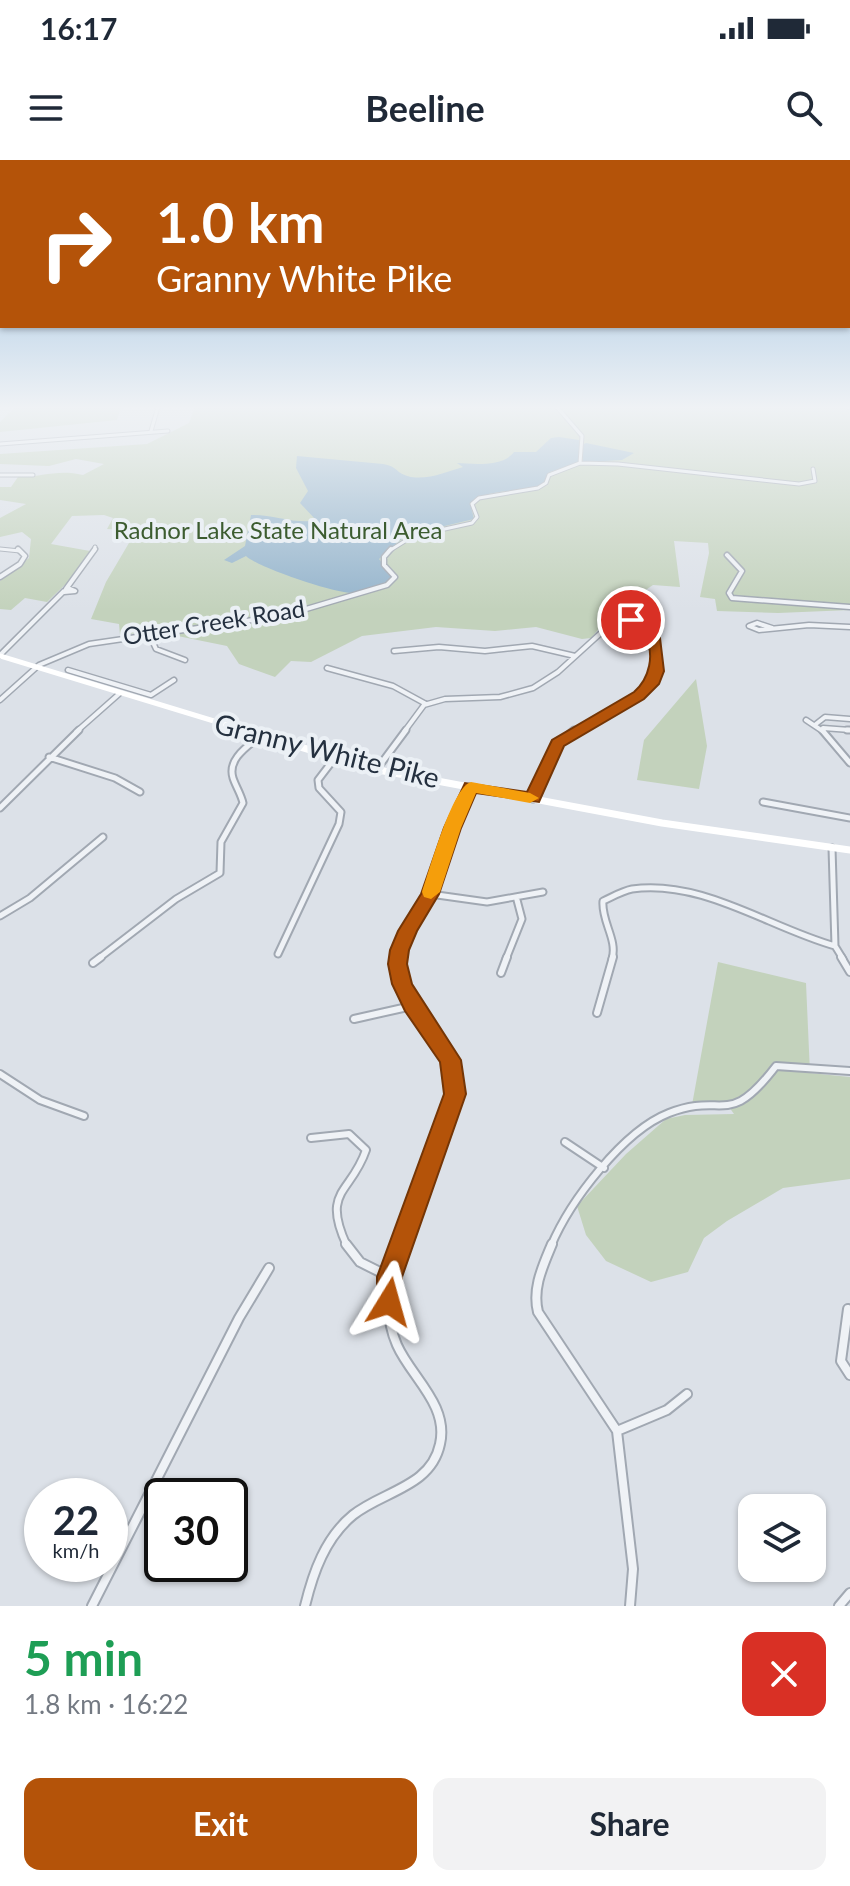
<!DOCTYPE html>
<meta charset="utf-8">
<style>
body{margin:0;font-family:Lato,sans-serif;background:#f2f2f3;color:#1f2937;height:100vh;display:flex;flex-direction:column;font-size:30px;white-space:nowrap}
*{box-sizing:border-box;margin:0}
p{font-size:26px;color:#747a83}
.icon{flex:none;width:44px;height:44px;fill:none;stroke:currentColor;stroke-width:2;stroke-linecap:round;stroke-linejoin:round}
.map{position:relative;height:1446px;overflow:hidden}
.side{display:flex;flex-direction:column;background:#fff;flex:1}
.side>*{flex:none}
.top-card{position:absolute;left:0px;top:0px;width:850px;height:168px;box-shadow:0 2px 6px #0004;background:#b45309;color:#fff;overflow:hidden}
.fabs{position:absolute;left:738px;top:1334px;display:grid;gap:16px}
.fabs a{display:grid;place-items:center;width:88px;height:88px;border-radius:16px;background:#fff;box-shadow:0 2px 6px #0004;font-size:40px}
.speed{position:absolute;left:24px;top:1318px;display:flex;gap:16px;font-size:40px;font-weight:700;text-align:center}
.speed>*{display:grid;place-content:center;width:104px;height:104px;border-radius:50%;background:#fff;box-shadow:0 2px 6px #0004;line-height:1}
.speed small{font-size:20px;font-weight:400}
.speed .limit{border:4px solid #111;border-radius:12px;background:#fff;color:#111}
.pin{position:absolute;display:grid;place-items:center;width:68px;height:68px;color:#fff;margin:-34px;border:4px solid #fff;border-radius:50%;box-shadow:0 2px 8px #0007}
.me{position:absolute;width:88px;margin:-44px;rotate:8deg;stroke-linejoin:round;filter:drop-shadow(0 0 6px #0008)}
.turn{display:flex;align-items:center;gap:28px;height:168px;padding:0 24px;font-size:36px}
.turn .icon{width:104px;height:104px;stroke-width:2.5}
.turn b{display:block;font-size:56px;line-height:68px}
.round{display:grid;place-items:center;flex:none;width:84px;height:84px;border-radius:16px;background:#f2f2f3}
.overview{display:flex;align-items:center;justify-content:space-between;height:136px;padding:0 24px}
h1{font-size:48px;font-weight:700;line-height:60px;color:#1e9e55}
.action{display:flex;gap:16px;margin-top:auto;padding:16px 24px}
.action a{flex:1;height:92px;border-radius:16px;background:#b45309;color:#fff;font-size:32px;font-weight:700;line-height:92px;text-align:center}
.action a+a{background:#f2f2f3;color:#1f2937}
.status{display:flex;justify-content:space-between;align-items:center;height:56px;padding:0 40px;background:#fff;direction:ltr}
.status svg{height:22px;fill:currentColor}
header{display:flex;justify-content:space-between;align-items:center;height:104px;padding:0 24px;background:#fff;font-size:36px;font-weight:700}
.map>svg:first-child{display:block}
</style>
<div class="status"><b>16:17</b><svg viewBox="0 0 49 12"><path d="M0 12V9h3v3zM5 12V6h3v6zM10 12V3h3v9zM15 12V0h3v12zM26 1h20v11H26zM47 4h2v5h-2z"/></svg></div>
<header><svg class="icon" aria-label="menu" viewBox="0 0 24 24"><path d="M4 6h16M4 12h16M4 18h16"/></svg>Beeline<svg class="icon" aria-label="search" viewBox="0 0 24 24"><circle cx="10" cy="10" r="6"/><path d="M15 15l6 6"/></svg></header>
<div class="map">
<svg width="850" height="1446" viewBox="0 0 850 1446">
<rect width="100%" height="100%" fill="#dce1e8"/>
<path fill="#c3d2bc" d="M15,247H121L117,260L0,272V262Z
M195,247L850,248V450L778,453L717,451L715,439L700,437L709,393L708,383L674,381L680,427L653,425L613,452L591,478L582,479L536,467L495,471L436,467L362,476L311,502L291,501L275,517L239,504L227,486L153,471L120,475L119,464L91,459L106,422L136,371L107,369L113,358L104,355L72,356L51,384L90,391L71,419L47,442L25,438L11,450L0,449V421L29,398L31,379L22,372L0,377V358L26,344L0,340V327H11L18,317C44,317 57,309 83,315L104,304L76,299L49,306L0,304V294L147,284L189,263Z
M696,519L707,586L699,629L637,620L644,580Z
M718,802L806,823L810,913L850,917V1019L783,1028L727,1061L704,1078L688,1112L651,1122L606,1101L586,1075L577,1046L626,994L666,959L685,955L734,954L729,947L692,945Z"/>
<path fill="#93b3cb" d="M559,277L579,280V302L550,312L543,324C520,334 490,327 470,343L474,359L411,374L400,380L379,399L393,417C385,426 364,433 352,433C333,433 257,407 246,396L232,403L224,400L245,386L251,355C272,354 298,365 316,360L300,343L308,331L296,308L297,296L383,304C393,306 394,308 399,312C417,325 446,312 463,307L457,303C474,304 503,307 514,292H536L551,278Z
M586,283L634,293L622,300L587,302L583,301L582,285Z"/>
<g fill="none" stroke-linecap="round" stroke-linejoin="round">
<defs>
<path id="street-far4" d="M557,247L582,276L580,303
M847,247L850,248
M151,271L158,247
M0,284L168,271
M0,315H33
M0,389L20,391
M94,391L95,387
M389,391L413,376L472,363L477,357L472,344L479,338L538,328L546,323L549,315L580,303L618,304L799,324L815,321L813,309"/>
<path id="street-far3" d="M727,395L742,411L729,433L732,438L850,447
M0,417L20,404L25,396L18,389
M68,428L75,431L64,432Z
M66,429L95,389
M772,468L757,463L749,466L759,470L809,465L850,467
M149,474L156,489L185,500
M394,491L439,487L485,491L532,486L575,496
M0,495L64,431
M327,508L393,526L426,544
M68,510L151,535L174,520
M0,540L39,505L89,484L286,455L387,425L395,417L384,405V397L391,389
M806,560L824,572
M816,564L825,557L850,559
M823,568L850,570
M76,572L119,534
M404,572L424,545L445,539L500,537L533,528L558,512L602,472L615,455L645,443
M572,572C603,551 662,543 655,494C651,465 641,464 615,455"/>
<path id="street-far2" d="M822,570L850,603
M847,570H850
M49,597L115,618L140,632
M377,609L406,570
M533,639L554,587L574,570
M763,642L850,658
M0,648L79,570
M832,688L835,786L843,799
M430,734L487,742L543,732
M0,756L30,738L103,677
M278,794L339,664L341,652L319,628L318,620L334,599
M98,799L176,739L220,713L221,682L243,643C241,634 236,627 233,618C227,599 248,586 260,576
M399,799C402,773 421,756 431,732C445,698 455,661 470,627
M506,799L522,759L517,740
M612,799C618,780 601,761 603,741C612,737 622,731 632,729C702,719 770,768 835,786"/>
<path id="street-far1" d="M399,797C393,842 438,866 450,902C455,915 455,931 453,945L401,1086
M841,797L850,812
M93,803L101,797
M501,813L507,797
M597,853L613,797
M354,859L412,846
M0,914L40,940L84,956
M311,978L349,974L366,990C351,1034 321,1030 347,1086
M565,982L604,1008
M551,1086C570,1041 623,971 669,953C725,931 727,970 776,906L850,911"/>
<path id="street" d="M346,1084L360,1102L390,1117
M552,1084C543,1106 532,1128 538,1152L617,1271L633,1409L630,1446
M848,1149L841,1201L850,1215
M617,1271L667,1250L687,1234
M92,1446L239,1158L269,1108
M305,1446C313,1413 325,1378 353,1355C383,1331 431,1327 440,1284C449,1245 411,1217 397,1185C382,1151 390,1117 402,1084
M839,1446L850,1433"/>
</defs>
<use href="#street-far4" stroke="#a1a8b2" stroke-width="5"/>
<use href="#street-far3" stroke="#a1a8b2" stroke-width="7"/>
<use href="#street-far2" stroke="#a1a8b2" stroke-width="9"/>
<use href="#street-far1" stroke="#a1a8b2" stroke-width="10"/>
<use href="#street" stroke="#a1a8b2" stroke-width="12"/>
<use href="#street-far4" stroke="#eff2f6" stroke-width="3"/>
<use href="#street-far3" stroke="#eff2f6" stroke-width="4"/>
<use href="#street-far2" stroke="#eff2f6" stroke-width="5"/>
<use href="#street-far1" stroke="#eff2f6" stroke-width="6"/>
<use href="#street" stroke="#eff2f6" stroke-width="8"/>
<path stroke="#fff" stroke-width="5" d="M0,496L250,572"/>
<path stroke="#fff" stroke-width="7" d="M244,570L373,609L662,663L850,690"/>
</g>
<linearGradient id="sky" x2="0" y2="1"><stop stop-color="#86b4dc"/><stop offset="0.55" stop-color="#eff2f5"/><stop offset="1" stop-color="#eff2f5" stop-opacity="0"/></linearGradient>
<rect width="850" height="450" fill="url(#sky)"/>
<path fill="#b45309" stroke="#753606" stroke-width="2" d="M631,456L651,465L660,478L664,511L659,524L644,539L564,586L539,642L476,633L461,668L439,734L417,771L409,790L407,804L412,824L461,900L466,934L402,1117V1142L398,1150L389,1154L380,1150L377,1142V1117L444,934L440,902L405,851L392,824L388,804L390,790L398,771L421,734L444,668L465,623L527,632L552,580L634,532C649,519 656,494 644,475C640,468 630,465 624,460Z"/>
<path fill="#f59e0b" d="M471,622L530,633L539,638L530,643L476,633L461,668L440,732L431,739L424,737L422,732C429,712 452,627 471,622Z"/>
<g text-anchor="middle" stroke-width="8" stroke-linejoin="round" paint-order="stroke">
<g font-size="24" fill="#3c5c30" stroke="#ebf0f5">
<text x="278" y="379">Radnor Lake State Natural Area</text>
</g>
<g font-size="24" fill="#24303f" stroke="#ebf0f5">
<text transform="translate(214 463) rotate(-9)" y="8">Otter Creek Road</text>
</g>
<g font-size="28" fill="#24303f" stroke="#ebf0f5">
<text transform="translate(327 591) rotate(14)" y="10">Granny White Pike</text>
</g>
</g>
</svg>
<div class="fabs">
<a><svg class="icon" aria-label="layers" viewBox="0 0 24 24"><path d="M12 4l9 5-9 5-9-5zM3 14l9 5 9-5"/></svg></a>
</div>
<div class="speed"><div>22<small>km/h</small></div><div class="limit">30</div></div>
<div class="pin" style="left:631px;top:460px;background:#d93025"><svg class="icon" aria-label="arrive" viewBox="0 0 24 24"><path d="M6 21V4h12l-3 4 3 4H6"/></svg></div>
<svg class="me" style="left:389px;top:1142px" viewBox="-20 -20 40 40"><path d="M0-17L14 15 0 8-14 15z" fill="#b45309" stroke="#fff" stroke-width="4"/></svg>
<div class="top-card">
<div class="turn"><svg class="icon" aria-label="right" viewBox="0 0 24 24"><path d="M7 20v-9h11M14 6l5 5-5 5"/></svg><div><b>1.0 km</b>Granny White Pike</div></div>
</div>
</div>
<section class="side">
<div class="overview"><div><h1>5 min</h1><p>1.8 km · 16:22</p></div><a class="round" style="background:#d93025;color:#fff"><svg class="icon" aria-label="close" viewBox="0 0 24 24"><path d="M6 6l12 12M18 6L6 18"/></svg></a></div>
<div class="action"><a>Exit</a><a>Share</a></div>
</section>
